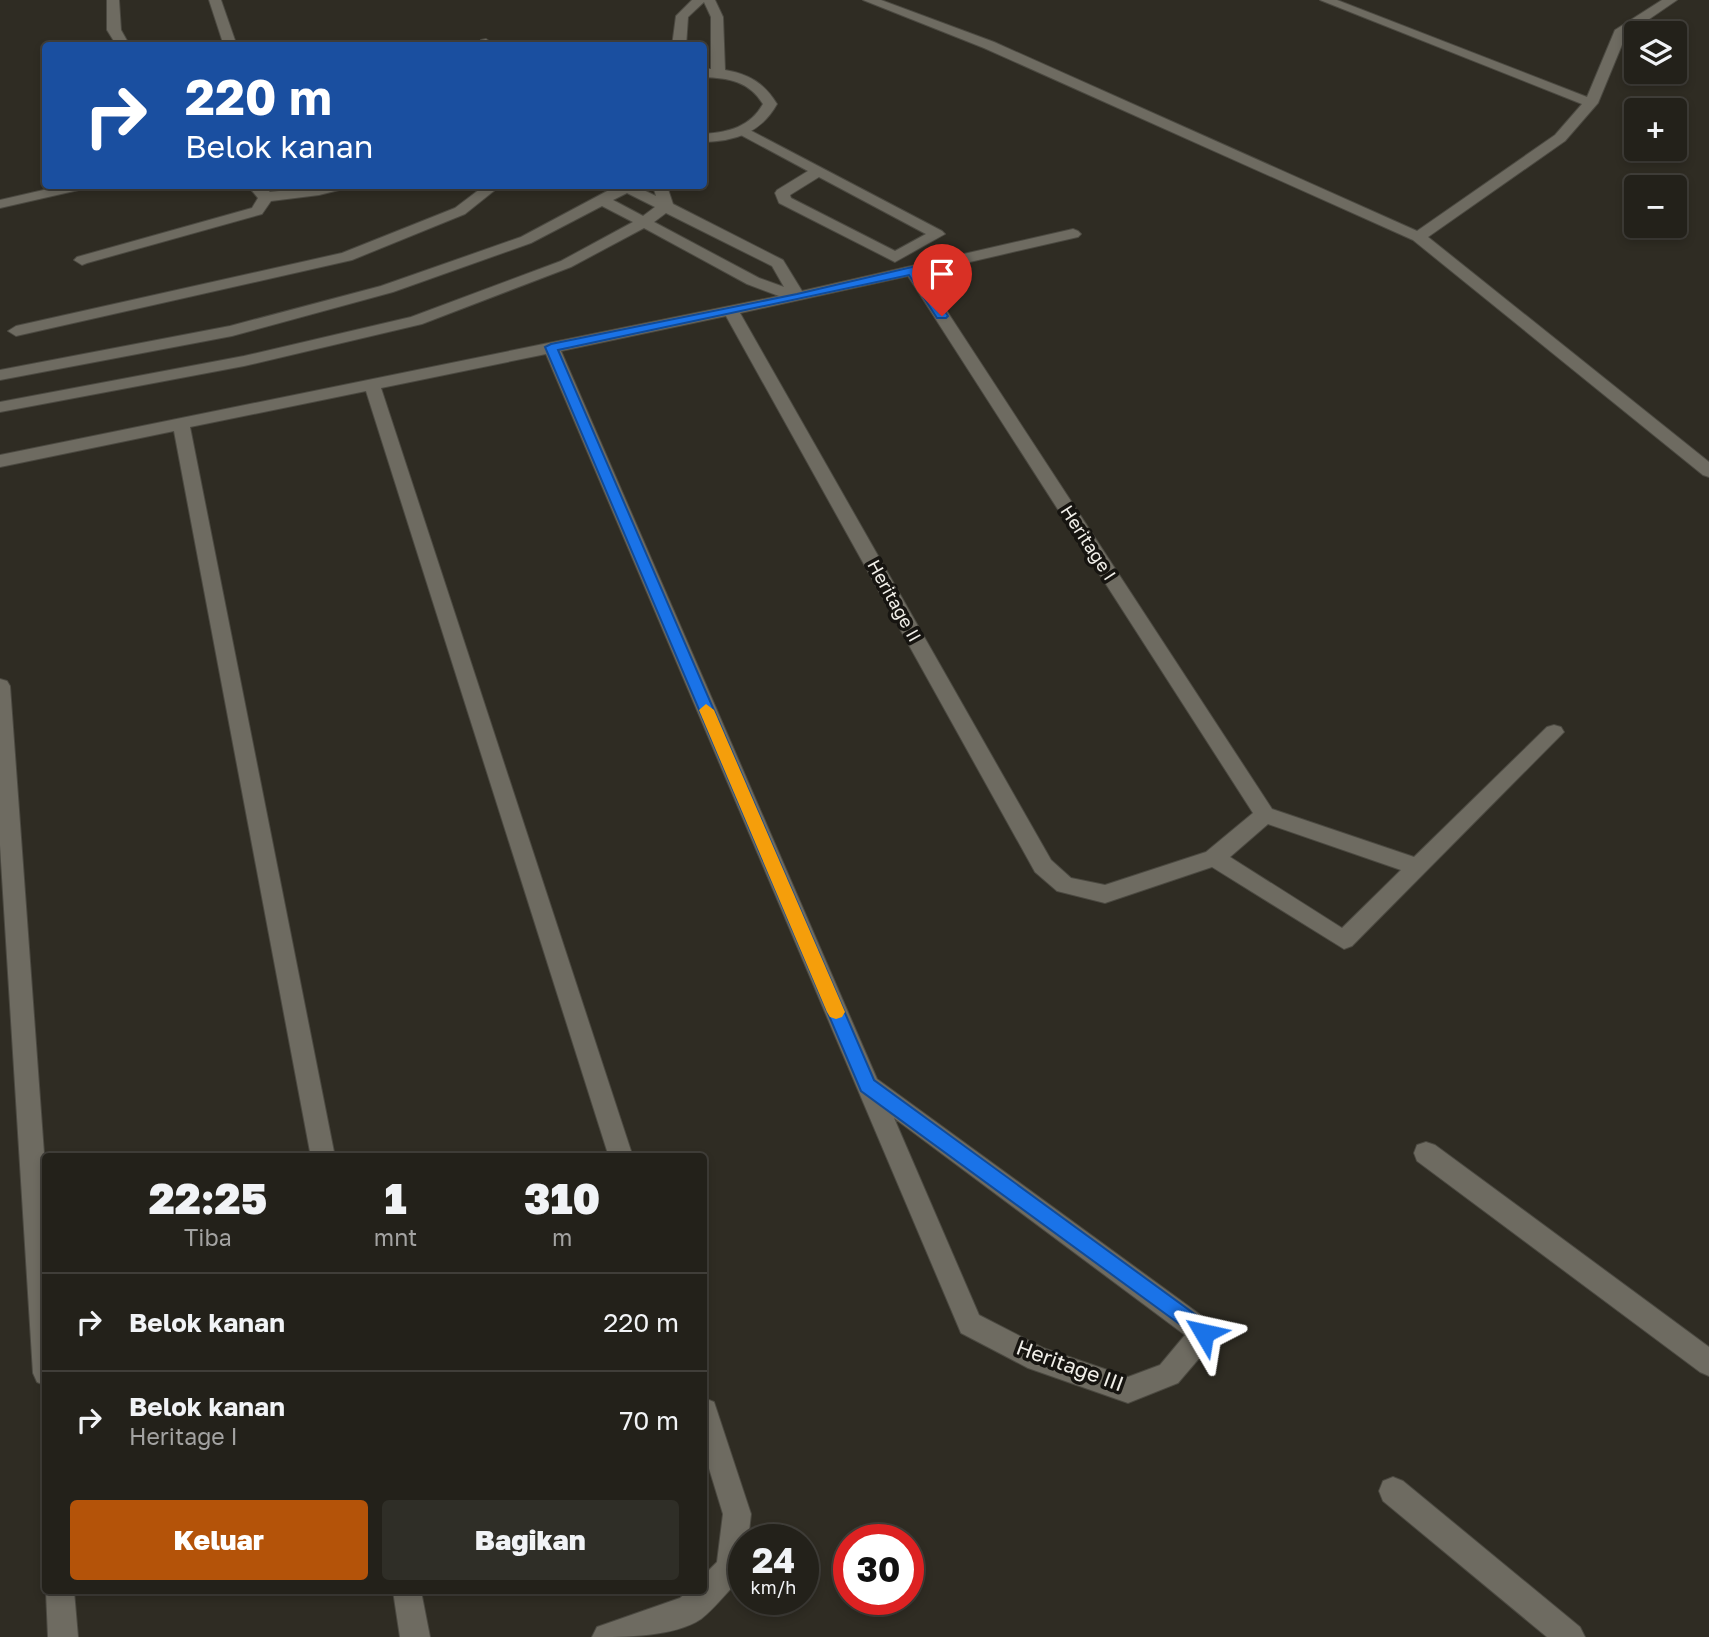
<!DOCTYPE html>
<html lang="id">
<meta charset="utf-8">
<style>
body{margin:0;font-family:"Golos Text",sans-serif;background:#2f2e27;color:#f1f3f6;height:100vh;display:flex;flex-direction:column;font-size:26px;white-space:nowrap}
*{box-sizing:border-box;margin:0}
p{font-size:23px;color:#a3a3a2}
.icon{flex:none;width:38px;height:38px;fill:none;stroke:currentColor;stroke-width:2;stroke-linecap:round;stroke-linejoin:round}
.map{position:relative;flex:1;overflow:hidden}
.panel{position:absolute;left:42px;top:1153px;width:665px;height:441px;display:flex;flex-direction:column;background:#23211a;border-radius:7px;box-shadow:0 4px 10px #0003,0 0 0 2px #403e39}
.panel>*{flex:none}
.banner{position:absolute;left:42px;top:42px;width:665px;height:147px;border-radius:7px;box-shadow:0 4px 10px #0003,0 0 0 2px #403e39;background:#1a4fa0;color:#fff;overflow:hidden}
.buttons{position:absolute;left:1624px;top:21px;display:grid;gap:14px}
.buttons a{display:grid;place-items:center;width:63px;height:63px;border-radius:7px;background:#23211a;box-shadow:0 4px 10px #0003,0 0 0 2px #403e39;font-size:35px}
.speed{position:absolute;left:728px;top:1524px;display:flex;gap:14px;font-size:35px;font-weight:700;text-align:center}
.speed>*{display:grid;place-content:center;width:91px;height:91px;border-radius:50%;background:#23211a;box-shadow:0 4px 10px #0003,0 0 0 2px #403e39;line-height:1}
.speed small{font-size:18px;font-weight:400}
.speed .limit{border:10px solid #d22;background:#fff;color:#111}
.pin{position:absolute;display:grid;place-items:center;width:60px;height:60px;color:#fff;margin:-72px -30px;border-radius:50% 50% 50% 0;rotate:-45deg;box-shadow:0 0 7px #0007}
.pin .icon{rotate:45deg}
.me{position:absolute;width:77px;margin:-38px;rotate:306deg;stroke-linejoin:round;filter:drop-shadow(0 0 5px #0008)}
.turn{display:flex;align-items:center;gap:24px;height:147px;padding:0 28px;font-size:32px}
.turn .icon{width:91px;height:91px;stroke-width:2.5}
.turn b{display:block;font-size:49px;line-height:60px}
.eta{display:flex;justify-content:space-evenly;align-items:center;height:119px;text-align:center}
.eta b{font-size:42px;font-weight:800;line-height:49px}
.button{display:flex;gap:14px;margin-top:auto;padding:14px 28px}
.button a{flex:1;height:80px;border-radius:7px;background:#b45309;color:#fff;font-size:28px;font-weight:800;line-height:80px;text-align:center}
.button a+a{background:#2f2e27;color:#f1f3f6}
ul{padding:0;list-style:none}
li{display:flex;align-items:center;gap:21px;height:98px;padding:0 28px;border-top:2px solid #403e39}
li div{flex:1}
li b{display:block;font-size:26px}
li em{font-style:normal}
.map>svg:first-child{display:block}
</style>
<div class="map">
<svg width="1709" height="1637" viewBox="0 0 1709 1637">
<rect width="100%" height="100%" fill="#2f2c23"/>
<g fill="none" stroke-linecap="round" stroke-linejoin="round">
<defs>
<path id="service" d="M744,127L942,231L945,234L895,262L779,203L775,193L777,190L808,171L739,134L737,131ZM819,177L926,234L895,251L791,198L790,195Z"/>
<path id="minor" d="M107,0H119L121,30L130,46H117L107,30Z
M209,0H221L237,46H224Z
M692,0H715L723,17L725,70C749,74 764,83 777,104C761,133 735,141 704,142V134C729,132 750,127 763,104C749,81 728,78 704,77V69H711V17L704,2L688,17L686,46H672L676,16Z
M863,0H881L994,42L1417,231L1555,135L1582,104L1320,0H1337L1587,97L1615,30L1662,0H1677L1626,35L1598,103L1565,141L1428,237L1709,462V477L1703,475L1413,240L984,48Z
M486,39L496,46H481V40Z
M61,186H85L83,189L0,208V200Z
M248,186H263L270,192L323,186H345L343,189L319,195L271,201L262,214L87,263L82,265L74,260L77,257L252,208L258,198Z
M484,186H500L465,214L352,260L16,336L8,331L16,326L342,253L455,208Z
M608,186H635L656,196L653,186H667L673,204L783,260L802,291L1073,229L1078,231L1081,234L1078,237L922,273L1272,809L1414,857L1547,727L1554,725L1561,727L1564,732L1352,946L1344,949L1212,867L1105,903L1057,891L1035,872L726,316L561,351L877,1079L1213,1324L1217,1333L1213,1342L1178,1383L1128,1403L1028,1368L961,1333L546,354L381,388L633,1157H609L366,391L190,427L335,1157H311L174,431L0,467V455L779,296L747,284L644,228L571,267L422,324L244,366L0,412V402L244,356L411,317L561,261L633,222L602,206L531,243L393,292L232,336L0,380V370L230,326L381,286L521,237L611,189ZM627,193L655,207L643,216L613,200ZM666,213L772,266L784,287L759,278L654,222ZM908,276L1253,813L1206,852L1105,885L1071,878L1051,860L740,313ZM1268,824L1401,870L1342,928L1230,857ZM894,1118L1185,1335L1160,1365L1128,1377L1043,1348L979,1315Z
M0,679L7,681L10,686L46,1181V1386L37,1382L33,1373L0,845Z
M1426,1142L1435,1145L1709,1347V1376L1700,1372L1417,1161L1414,1153L1417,1145Z
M704,1398L714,1402L717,1411L751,1514L748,1540H744V1570L740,1579C727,1592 715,1608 701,1619C674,1637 625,1637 592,1637L597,1627L680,1598L688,1591H704V1575L717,1562L723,1514L704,1452Z
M1393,1477L1403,1481L1580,1627L1585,1637H1547L1383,1501L1379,1491L1383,1481Z
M46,1591H74L78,1637H48Z
M393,1591H421L430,1637H400Z"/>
</defs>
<use href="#service" stroke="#4b4941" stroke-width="2"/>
<use href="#minor" stroke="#4b4941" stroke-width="2"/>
<use href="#service" fill="#6e6b61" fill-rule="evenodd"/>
<use href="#minor" fill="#6e6b61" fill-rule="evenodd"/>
</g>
<path fill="#1a73e8" stroke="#114b97" stroke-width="2" d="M912,267L918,270L948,316L946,318H937L909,275L558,350L874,1080L1211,1326L1214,1333L1211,1340L1204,1342L861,1091L545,347L551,344L797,294Z"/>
<path fill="#f59e0b" d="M706,704L714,710L845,1012L842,1017L836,1019L830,1017L827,1012L699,710Z"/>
<g text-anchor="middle" stroke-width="7" stroke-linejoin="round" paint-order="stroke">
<g font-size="18" fill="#f1efe9" stroke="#161410">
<text transform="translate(1088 543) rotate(57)" y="6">Heritage I</text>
<text transform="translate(894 601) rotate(61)" y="6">Heritage II</text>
</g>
<g font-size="21" fill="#f1efe9" stroke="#161410">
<text transform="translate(1070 1366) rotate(20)" y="7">Heritage III</text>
</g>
</g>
</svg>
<div class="buttons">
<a><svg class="icon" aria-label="layers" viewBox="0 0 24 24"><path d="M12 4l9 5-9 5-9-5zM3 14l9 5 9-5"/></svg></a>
<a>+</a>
<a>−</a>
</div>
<div class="speed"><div>24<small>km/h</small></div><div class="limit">30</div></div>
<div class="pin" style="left:942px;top:316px;background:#d93025"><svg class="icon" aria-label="arrive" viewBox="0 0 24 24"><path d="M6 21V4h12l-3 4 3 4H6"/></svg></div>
<svg class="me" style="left:1204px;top:1333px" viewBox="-20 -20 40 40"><path d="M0-17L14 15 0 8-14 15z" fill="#1a73e8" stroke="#fff" stroke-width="4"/></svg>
<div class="banner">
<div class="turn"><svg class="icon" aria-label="right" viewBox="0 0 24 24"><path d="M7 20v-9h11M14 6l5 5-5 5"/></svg><div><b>220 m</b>Belok kanan</div></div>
</div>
<section class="panel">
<div class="eta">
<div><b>22:25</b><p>Tiba</p></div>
<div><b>1</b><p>mnt</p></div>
<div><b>310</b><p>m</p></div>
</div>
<ul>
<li><svg class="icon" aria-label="right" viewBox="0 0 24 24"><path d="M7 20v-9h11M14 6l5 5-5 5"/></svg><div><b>Belok kanan</b></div><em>220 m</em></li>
<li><svg class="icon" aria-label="right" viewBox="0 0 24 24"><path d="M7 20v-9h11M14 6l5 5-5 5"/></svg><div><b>Belok kanan</b><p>Heritage I</p></div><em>70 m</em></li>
</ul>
<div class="button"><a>Keluar</a><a>Bagikan</a></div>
</section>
</div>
